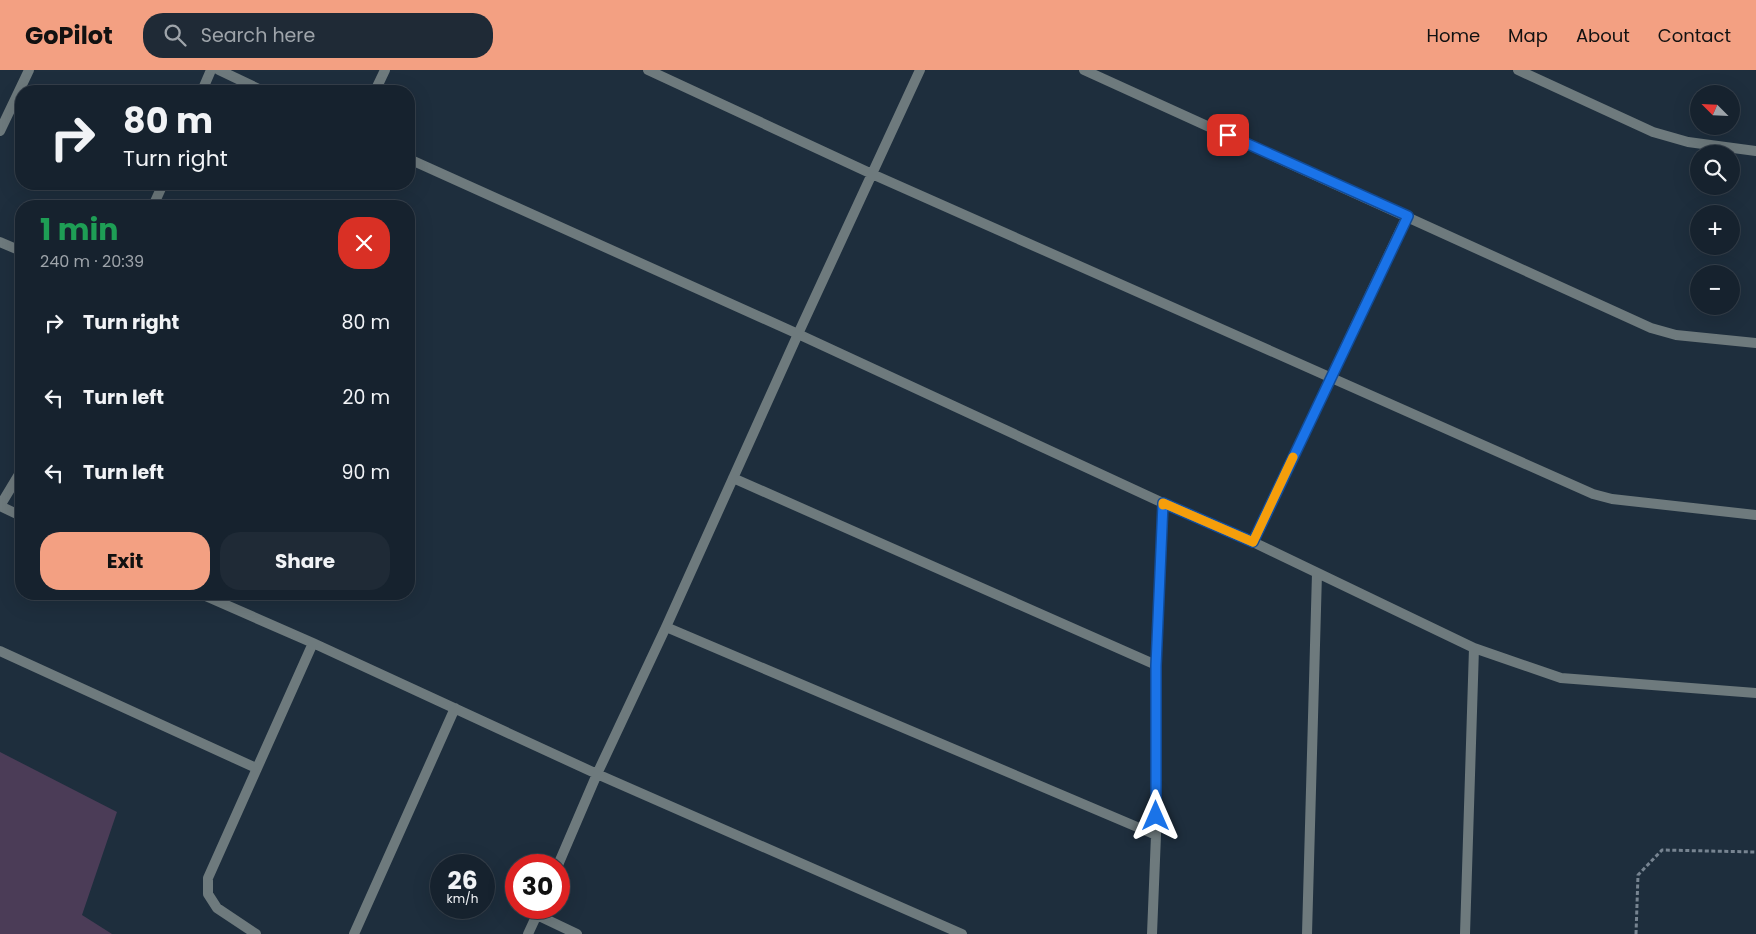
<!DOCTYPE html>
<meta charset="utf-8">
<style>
body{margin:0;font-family:Poppins,sans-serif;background:#1f2a36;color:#f1f3f6;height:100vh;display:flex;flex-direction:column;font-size:19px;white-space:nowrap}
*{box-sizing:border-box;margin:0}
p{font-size:16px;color:#9ea4aa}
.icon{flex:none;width:28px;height:28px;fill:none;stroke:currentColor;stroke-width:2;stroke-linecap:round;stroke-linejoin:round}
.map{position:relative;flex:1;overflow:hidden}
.drawer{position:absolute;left:15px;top:130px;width:400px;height:400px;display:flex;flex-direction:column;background:#16222e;border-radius:20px;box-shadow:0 5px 20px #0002,0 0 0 1px #353f4a}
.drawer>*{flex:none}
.guide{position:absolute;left:15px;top:15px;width:400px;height:105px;border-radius:20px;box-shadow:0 5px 20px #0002,0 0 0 1px #353f4a;background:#16222e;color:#f1f3f6;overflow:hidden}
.needle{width:32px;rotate:294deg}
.controls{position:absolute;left:1690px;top:15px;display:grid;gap:10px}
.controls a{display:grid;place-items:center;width:50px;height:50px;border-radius:50%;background:#16222e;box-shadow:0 5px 20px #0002,0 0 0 1px #353f4a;font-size:25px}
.speed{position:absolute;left:430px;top:784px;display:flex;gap:10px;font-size:25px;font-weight:700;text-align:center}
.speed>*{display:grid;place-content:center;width:65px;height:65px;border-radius:50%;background:#16222e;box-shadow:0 5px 20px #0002,0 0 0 1px #353f4a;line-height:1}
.speed small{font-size:12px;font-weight:400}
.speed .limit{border:8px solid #d22;background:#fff;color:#111}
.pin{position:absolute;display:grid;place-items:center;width:42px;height:42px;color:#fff;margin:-21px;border-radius:10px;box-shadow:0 2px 8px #0006}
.me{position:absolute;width:55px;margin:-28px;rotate:0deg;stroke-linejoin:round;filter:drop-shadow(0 0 4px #0008)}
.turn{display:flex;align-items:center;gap:18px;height:105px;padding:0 25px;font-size:22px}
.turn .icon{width:65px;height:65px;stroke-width:2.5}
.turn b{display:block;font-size:35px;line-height:42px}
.round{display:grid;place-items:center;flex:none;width:52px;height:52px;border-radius:20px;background:#1f2a36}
.summary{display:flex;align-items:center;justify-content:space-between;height:85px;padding:0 25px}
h1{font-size:30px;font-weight:700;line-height:38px;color:#1e9e55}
.primary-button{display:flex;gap:10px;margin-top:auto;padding:10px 25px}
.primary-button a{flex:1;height:58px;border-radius:20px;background:#f3a082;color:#111;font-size:20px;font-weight:700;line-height:58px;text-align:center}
.primary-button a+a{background:#1f2a36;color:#f1f3f6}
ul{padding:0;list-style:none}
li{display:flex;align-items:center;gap:15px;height:75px;padding:0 25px}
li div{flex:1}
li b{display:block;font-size:19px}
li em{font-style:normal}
header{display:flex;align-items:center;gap:30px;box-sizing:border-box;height:70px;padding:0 25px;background:#f3a082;color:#111}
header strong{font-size:24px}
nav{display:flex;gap:28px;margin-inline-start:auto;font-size:18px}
.search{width:350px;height:45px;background:#1f2a36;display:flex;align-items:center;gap:12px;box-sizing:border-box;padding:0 18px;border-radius:20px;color:#9ea4aa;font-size:19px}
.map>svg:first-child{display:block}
</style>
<header>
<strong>GoPilot</strong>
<div class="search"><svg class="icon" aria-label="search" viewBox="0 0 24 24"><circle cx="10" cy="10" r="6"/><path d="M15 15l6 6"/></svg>Search here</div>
<nav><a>Home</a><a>Map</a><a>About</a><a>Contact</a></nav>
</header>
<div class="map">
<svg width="1756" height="864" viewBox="0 0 1756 864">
<rect width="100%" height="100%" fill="#1e2e3d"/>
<path fill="#4b3c57" d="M0,682L117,742L82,845L112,864H0Z"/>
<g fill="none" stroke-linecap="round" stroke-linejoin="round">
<path stroke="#778491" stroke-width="3" stroke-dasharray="4 2.5" stroke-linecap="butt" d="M1636,864L1638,805L1662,780L1756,782"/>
<path stroke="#6e7a7d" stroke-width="10" d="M219,0L263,21
M648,0L872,104L1593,424L1612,429L1756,445
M1084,0L1651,258L1676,265L1756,273
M1518,0L1653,62L1688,72L1756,81
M202,21L211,0
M375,21L385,0
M0,61L29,0
M409,89L798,264L1163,433L1253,472L1474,578L1561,608L1756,623
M153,136L163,114
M0,172L21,181
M733,408L1156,595
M0,436L21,401
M0,436L21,446
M1253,472L1407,146
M201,524L313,573L597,704L962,864
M666,557L1156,765
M0,581L256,698
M558,795L597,704L666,557L798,264L920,0
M537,845L577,864
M256,864L217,838L208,824V808L313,573
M354,864L455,638
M528,864L540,838
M1152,864L1156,765V595L1163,433
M1307,864L1317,503
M1465,864L1474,578"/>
</g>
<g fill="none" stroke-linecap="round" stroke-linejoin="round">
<defs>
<path id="route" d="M1156,746V596L1163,433L1253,472L1408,146L1228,65"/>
</defs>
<use href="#route" stroke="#114b97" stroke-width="12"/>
<use href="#route" stroke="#1a73e8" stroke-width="9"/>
<path stroke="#f59e0b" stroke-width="9" d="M1163,435V433L1253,472L1293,387"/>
</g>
</svg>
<div class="controls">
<a><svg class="needle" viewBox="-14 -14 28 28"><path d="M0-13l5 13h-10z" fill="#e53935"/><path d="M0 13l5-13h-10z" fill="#9ea4aa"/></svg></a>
<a><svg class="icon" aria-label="search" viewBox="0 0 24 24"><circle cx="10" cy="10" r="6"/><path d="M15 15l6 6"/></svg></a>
<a>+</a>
<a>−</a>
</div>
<div class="speed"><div>26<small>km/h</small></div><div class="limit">30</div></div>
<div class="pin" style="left:1228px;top:65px;background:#d93025"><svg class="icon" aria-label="arrive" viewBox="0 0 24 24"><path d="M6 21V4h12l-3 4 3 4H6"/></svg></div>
<svg class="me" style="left:1156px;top:746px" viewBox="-20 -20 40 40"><path d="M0-17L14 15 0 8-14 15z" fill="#1a73e8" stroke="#fff" stroke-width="4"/></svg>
<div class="guide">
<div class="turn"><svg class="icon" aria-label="right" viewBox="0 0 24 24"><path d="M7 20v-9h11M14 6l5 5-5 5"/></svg><div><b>80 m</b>Turn right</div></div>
</div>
<section class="drawer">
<div class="summary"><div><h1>1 min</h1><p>240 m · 20:39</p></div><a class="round" style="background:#d93025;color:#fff"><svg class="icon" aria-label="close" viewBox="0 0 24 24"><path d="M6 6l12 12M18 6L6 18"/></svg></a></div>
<ul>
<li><svg class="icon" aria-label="right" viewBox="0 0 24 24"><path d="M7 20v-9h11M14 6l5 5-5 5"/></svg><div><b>Turn right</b></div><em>80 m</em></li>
<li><svg class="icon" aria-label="left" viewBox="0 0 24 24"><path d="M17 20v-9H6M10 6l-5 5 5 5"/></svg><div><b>Turn left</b></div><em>20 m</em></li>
<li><svg class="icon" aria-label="left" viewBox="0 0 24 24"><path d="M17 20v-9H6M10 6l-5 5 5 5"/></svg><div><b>Turn left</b></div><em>90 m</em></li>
</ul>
<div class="primary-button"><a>Exit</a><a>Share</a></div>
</section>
</div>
